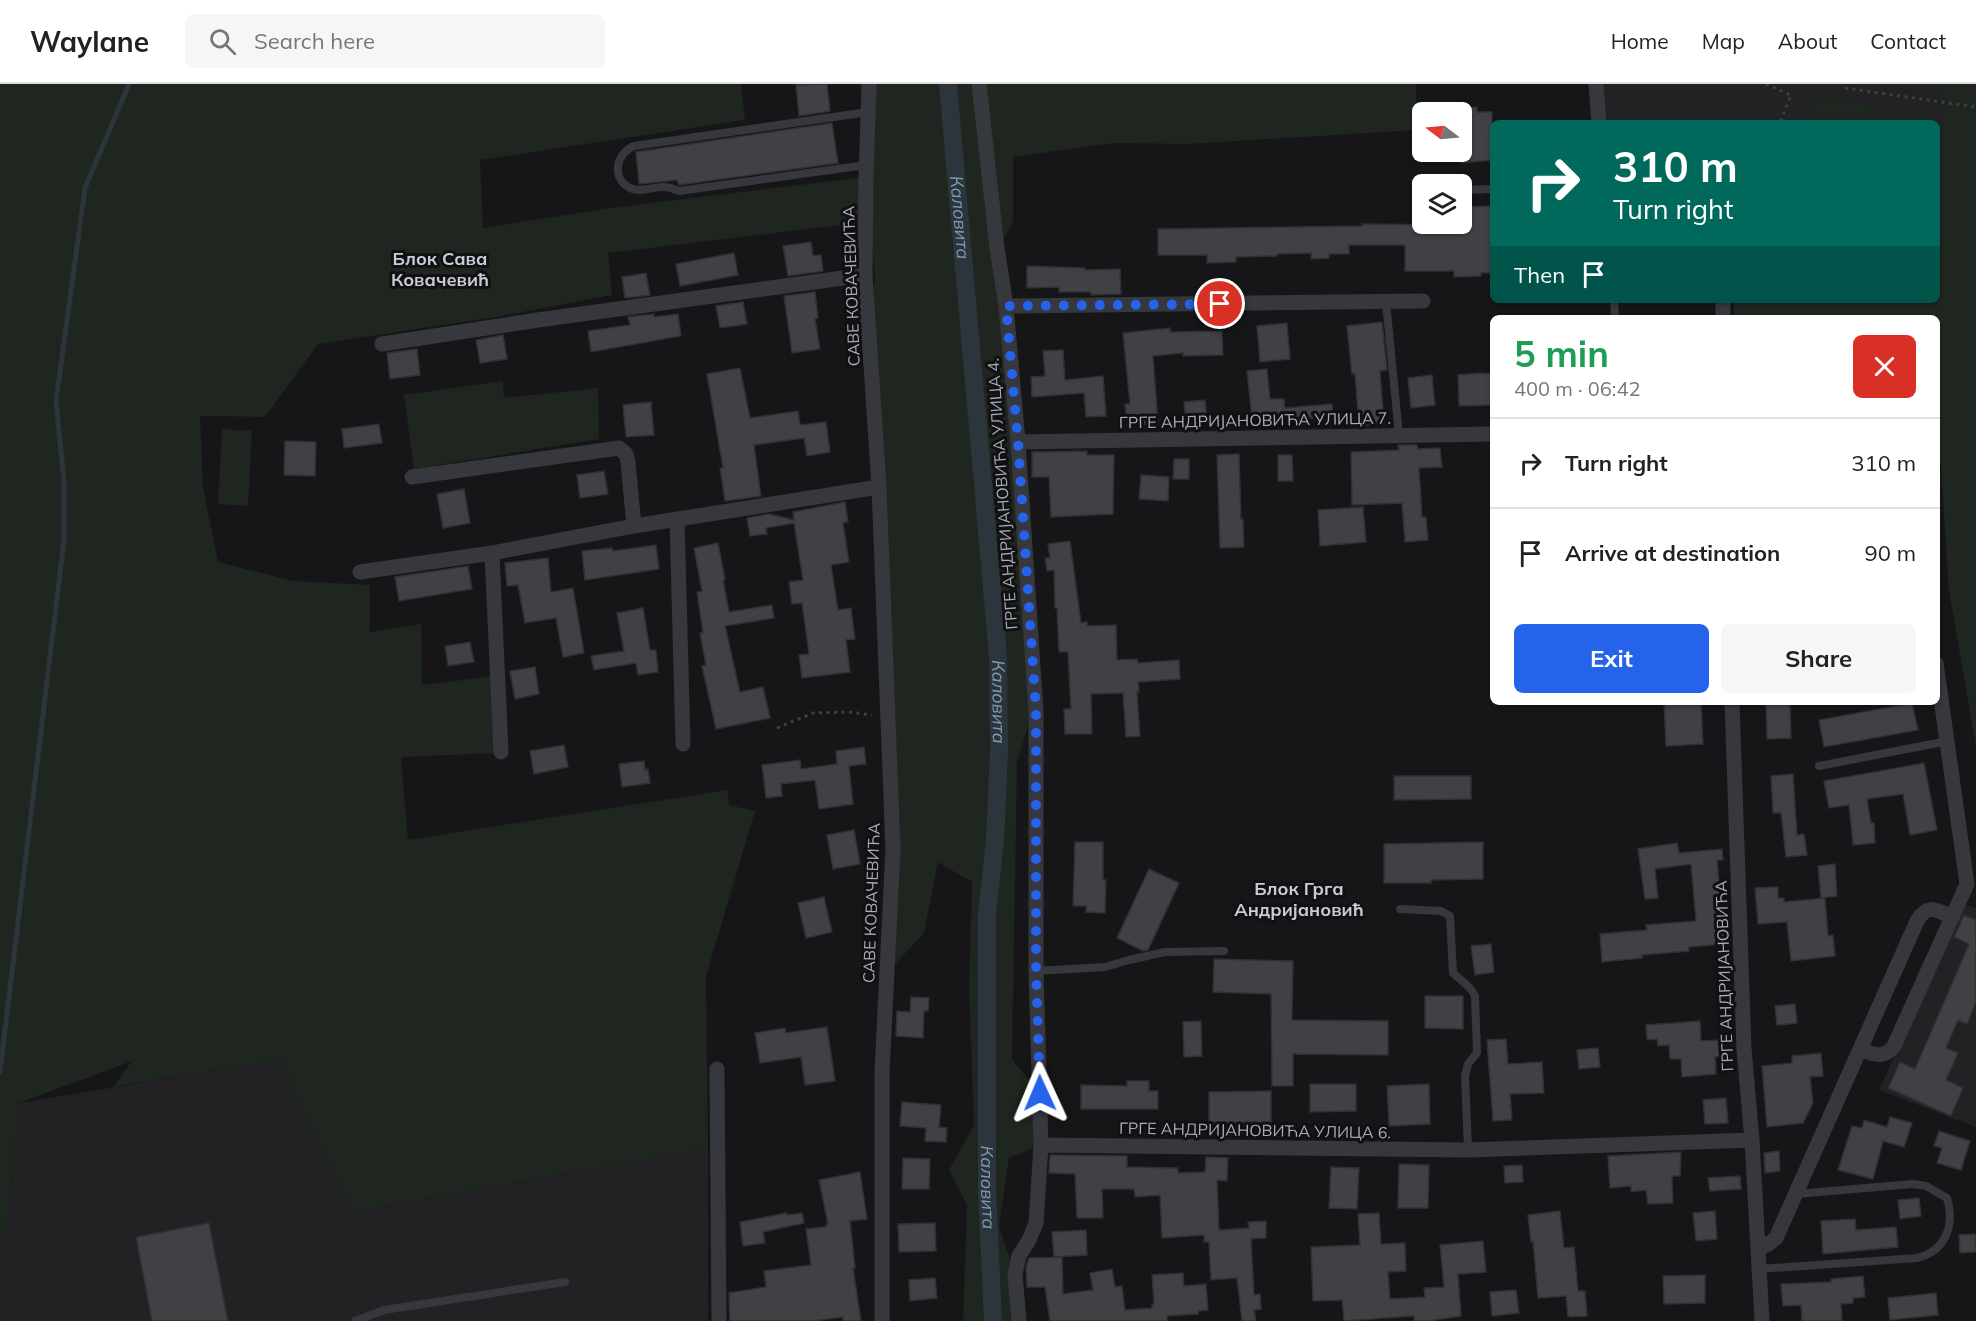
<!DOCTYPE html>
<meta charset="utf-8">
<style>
body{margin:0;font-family:Mulish,sans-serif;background:#f6f6f6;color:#222;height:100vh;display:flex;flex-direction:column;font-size:22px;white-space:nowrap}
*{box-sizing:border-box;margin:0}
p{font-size:20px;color:#767676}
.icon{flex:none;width:33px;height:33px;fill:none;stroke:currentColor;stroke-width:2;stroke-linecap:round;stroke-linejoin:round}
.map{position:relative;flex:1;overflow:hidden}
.drawer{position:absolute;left:1490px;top:231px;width:450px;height:390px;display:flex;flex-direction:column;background:#fff;border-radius:9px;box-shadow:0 2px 4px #0004}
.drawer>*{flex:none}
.guide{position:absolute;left:1490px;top:36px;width:450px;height:183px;border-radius:9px;box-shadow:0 2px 4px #0004;background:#00695c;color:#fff;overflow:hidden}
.needle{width:39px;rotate:286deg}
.buttons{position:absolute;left:1412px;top:18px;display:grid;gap:12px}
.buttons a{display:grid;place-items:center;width:60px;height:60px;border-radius:9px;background:#fff;box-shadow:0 2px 4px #0004;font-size:30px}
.pin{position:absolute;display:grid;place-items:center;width:51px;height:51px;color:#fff;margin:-26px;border:3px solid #fff;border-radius:50%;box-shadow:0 2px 6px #0007}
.me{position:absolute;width:66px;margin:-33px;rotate:359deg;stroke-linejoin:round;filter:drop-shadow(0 0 4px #0008)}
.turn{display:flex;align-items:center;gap:21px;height:126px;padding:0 24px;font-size:27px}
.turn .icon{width:78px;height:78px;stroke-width:2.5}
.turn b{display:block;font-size:42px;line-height:51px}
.then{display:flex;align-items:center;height:57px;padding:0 24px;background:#0003;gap:12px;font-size:22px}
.round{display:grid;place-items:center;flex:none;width:63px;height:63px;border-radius:9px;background:#f6f6f6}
.overview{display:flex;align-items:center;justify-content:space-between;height:102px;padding:0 24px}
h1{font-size:36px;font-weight:700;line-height:45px;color:#1e9e55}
.primary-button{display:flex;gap:12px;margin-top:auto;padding:12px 24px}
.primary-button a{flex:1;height:69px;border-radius:9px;background:#2563eb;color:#fff;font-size:24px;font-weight:700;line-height:69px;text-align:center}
.primary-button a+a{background:#f6f6f6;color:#222}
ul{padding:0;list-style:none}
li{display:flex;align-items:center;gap:18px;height:90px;padding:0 24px;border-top:2px solid #e0e0e0}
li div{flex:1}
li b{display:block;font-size:22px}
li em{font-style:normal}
header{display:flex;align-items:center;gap:36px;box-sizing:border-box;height:84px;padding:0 30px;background:#fff;border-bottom:2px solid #e0e0e0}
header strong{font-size:28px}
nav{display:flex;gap:33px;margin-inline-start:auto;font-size:21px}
.search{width:420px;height:54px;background:#f6f6f6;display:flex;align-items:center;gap:15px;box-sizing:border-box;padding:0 21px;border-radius:9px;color:#767676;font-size:22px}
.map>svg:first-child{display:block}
</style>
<header>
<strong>Waylane</strong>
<div class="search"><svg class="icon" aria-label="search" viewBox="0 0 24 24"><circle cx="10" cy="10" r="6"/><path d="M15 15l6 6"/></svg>Search here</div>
<nav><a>Home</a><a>Map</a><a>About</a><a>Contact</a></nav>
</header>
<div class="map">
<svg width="1976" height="1237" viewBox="0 0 1976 1237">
<rect width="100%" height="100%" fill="#161618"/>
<path fill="#222225" d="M1603,0H1939L1937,97L1936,39H1606Z
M1964,820L1976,824V1043L1879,1006Z
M280,976L355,1128L708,1065V1237H0V1214L19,1019Z"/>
<path fill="#1e261f" d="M0,0H741L745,36L480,76L483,144L610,124L866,93V138L608,169L612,211L496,233L318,260L265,333L200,332L203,404L218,478L293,497L370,501V548L421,540L422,601L495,592L499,669L401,673L408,756L727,706L729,721L755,727L706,892L708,1065L354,1128L280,976L113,1003L132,977L19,1019L0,1214Z
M876,0H1416L1417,46L1187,60L1114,59L1013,73V139L997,164L1035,619L1017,678L1012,976L1040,1009L1041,1061L1009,1074L999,1142L1015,1190L1019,1237H963L967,1121L949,1086L974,1041L969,903L972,798L938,778L924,849L887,889L893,761L870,255L875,192L871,149Z
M1939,0H1976V662L1949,507L1937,321L1936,234H1734V216H1936V97Z
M1814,13L1926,30L1925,39H1810Z
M503,297L504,314L598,304L599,355L414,385L404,311Z
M222,345L252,347L248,422L218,420Z"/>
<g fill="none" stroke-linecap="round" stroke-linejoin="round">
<path stroke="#2c353c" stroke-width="5" d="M0,988L64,456V397L56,317L85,104L129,0"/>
<path stroke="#2c353c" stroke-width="18" id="s1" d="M948,0L998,573L999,667L995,757L987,830V1105L993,1237"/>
</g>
<path fill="#404145" stroke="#303034" stroke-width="1.5" d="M827,0L830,27L799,32L796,1Z
M1477,23V28H1492V76L1461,79V24Z
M832,39L838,79L679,101L677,96L639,100L636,68Z
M1492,122V189H1481V192L1454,193V187H1405V161H1349V170H1329V174L1311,175V169L1277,170V172L1236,173V178L1207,179V171H1158V145L1362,142V140L1452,141L1461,140V123Z
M811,158L813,172L821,171L823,187L788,192L783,162Z
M734,169L738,191L680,202L676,180Z
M1027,182L1085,184V186L1120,185L1121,210L1091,211V208H1059V203L1027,204Z
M646,189L650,211L625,214L622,193Z
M815,208L818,234L815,235L820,265L792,269L784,212Z
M743,218L747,240L720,244L716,222Z
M654,230V233L678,230L681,252L591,268L588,247L630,241L628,233Z
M1382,238L1387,286L1380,287L1384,340L1359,342L1355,290H1352L1347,242Z
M1287,239L1290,275L1260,278L1257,242Z
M1170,244V248L1222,247L1223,271L1183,272V269L1153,272L1158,339L1127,342L1125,320H1130L1123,249Z
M503,251L507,275L480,279L476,256Z
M417,265L420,291L390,295L387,269Z
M1063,266L1065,296L1103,292L1106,332L1086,333L1084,309L1032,313L1031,293L1045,292L1043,267Z
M740,284L750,334L798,327L800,341L826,338L830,368L807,372L804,354L754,361L761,412L725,417L720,384H723L707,290Z
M1267,285L1270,315H1284L1285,324L1332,320L1333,333L1276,336L1275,333L1252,335L1247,287Z
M1482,289L1492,290V321L1459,322L1458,291Z
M1432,291L1435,321L1411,324L1408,294Z
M1205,316L1207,338L1186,340L1184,318Z
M651,318L654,351L626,353L623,321Z
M379,340L382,359L344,364L342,345Z
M285,357L316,358L315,392L284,391Z
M1398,361H1417L1418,365L1440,364L1442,383L1419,384L1422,433H1426L1428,456L1405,458L1402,419L1352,421L1351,368L1399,366Z
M1087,367V371H1114L1113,430L1051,433L1049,393H1032V368Z
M1239,370L1241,435H1243L1244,463L1220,464L1217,371Z
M1278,371H1292L1293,397H1278Z
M1174,375H1189V395H1173Z
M604,387L608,410L580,414L577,391Z
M1141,391L1169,393L1168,417L1139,415Z
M464,405L470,439L443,444L437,410Z
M845,418L848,438L843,439L849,478L831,481L838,526L851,524L855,555L846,556L850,588L802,594L799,571L809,570L802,519L792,520L789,498L803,496L794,439L766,444L767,450L750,452L747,434L769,430L794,436L793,428Z
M1363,423L1366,458L1320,462L1318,426Z
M1070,457L1081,539L1087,538V542L1116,541L1117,576L1137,575L1138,579L1179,576L1180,595L1138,598L1139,608H1137L1140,652L1126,653L1123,609L1091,610L1092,650H1065L1064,625H1071L1068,568H1059L1057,524H1055L1054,486L1047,487L1045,474H1050L1048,460Z
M718,459L725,495L723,496L729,528L772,521L774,534L725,542L740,608L763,603L770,634L716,645L702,582L706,581L700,549H703L697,508L702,507L694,464Z
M656,461L659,485L585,496L582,467L612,464L613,467Z
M548,474L551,508L573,504L584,569L563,573L556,534L525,539L518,501L507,502L505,479Z
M468,482L472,505L399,517L395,493Z
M643,524L650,566H656L658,588L638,591L636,579L594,586L591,572L624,567L617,529Z
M470,558L474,578L448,582L445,562Z
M535,583L539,610L515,615L510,587Z
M1664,618H1701L1703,660L1666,662Z
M1766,618H1790L1791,654L1767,655Z
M1912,619L1918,646L1824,663L1819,636Z
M564,661L568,683L534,690L530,667Z
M864,663L866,680L849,682L853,720L819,725L815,696L781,700L782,712L766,714L762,681L800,676L801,685L837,680L836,667Z
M644,677L645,686L648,685L650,699L622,703L619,680Z
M1924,679L1937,746L1910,751L1903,710L1867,715L1871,739H1874L1875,759L1853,761L1849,721L1829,724L1824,697Z
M1793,690L1797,751L1804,750L1807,771L1786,773L1781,729H1773L1771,692Z
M1394,692H1471V715L1394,716Z
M854,746L860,780L833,785L827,751Z
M1075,758H1103V796H1106L1105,829L1086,828V822H1073Z
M1483,758V795L1431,796V799H1384V760Z
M1677,759L1679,769L1722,765L1723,776H1717L1724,860L1689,863V867L1642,871V874L1602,878L1600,850L1647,846L1646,841L1696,837L1691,780L1655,785L1658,814L1645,815L1638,765Z
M1835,780L1837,812L1821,814L1818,782Z
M1149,785L1179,799L1148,866L1143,867L1117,854Z
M1778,803V814H1784V818L1825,814L1828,852L1833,851L1835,872L1791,877L1787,838L1758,840L1755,804Z
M824,813L832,848L806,854L798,819Z
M1964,831L1976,836V918L1967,940L1958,936L1946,964L1958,969L1946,996L1963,1004L1951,1032L1888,1004L1900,978L1915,985L1969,860L1954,853Z
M1491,860L1494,888L1475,891L1471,862Z
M1214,875L1293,877L1292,936L1388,937V971L1293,970V1002H1272L1271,910L1213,908Z
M1425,912H1463V945L1425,944Z
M911,913L929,914L928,927H924L923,954L896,952L897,927L910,928Z
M1795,920L1797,939L1777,941L1775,922Z
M1201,937L1202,972L1184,973L1183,938Z
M1700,937L1701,957L1721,956L1722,972L1715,973L1716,990L1682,993L1681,975H1670L1669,961L1658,962L1657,955L1647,956L1646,941Z
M827,943L835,997L805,1001L801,973L760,979L755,949L785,944L786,949Z
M1506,955L1508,980L1542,978L1544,1009L1510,1010L1512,1036L1493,1037L1487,956Z
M1598,964L1600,983L1579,985L1577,966Z
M1821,969L1823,992L1810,993L1813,1019L1803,1039L1767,1043L1762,982L1792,979V972Z
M1127,997H1149V1007H1158V1025H1081V1001L1127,1002Z
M1310,1000H1356V1027L1310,1028Z
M1429,1000L1430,1040L1389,1042L1387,1002Z
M1271,1007V1038L1209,1039V1008Z
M1726,1014L1728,1039L1705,1040L1703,1016Z
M902,1018L941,1021L939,1043L947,1044L946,1058L925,1057L926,1044L900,1042Z
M1890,1033L1912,1039L1904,1063L1883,1057L1873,1095L1838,1086L1852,1042L1862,1044L1864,1036L1887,1043Z
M1939,1047L1970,1057L1961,1086L1937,1079L1942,1064L1934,1062Z
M1779,1067L1780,1087L1765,1089L1764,1069Z
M1681,1068L1680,1092H1672L1673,1119L1648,1120L1646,1106L1631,1108V1102L1610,1104L1608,1072Z
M1050,1071L1127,1072V1083L1178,1084V1089L1205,1088L1206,1073L1228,1074L1227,1097L1217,1096L1219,1146L1249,1144L1248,1138L1266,1137V1154L1251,1155L1254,1211L1260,1210L1261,1225L1254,1226L1256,1237H1242L1237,1194L1211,1196L1209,1158H1204V1151L1162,1154L1160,1111L1135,1113L1134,1105H1102L1103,1134H1077L1075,1090L1049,1089Z
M903,1074L930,1075L929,1105H902Z
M1399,1080L1429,1081L1428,1124H1398Z
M1522,1081L1523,1098L1505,1099L1504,1082Z
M1331,1083L1359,1084L1357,1125L1329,1124Z
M860,1088L867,1135L850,1137L855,1184H853L861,1237H843V1233L813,1237H730L729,1209L766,1203L764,1187L811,1181L806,1145L826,1143V1140H828L819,1096Z
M1740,1092L1741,1105L1710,1107L1708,1094Z
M1919,1114L1921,1132L1900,1135L1898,1116Z
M1560,1127L1564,1164L1574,1163L1578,1207H1585L1587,1232L1568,1233L1566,1212L1538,1214L1533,1157L1531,1158L1528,1131Z
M1715,1127L1717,1155L1696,1157L1693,1129Z
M787,1129V1131L802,1129L804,1139L763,1148L765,1159L743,1162L740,1138Z
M1379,1129L1381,1160L1405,1159L1406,1187L1388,1188L1390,1215L1425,1213L1424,1204L1444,1203L1440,1161L1483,1157L1486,1188L1458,1190L1461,1232L1428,1237H1414V1232L1344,1237L1342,1216L1313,1217L1311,1163L1360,1161L1358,1130Z
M1855,1135L1856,1146L1896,1143L1898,1163L1823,1170L1821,1137Z
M209,1139L228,1237H152L136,1153Z
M935,1139L936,1167L899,1168L898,1140Z
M1086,1146L1087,1171L1054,1173L1052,1148Z
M1976,1150V1168L1960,1169L1959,1151Z
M1062,1173L1063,1210L1093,1206L1090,1189L1112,1185L1115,1203L1122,1202L1125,1226L1152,1224V1220H1154L1152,1191L1183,1189L1184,1202L1206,1200L1208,1226L1198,1227V1230L1167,1232V1237H1050L1045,1203H1027L1026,1183L1029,1174Z
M1705,1191V1219L1664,1220L1663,1192Z
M1863,1192L1865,1213L1853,1214V1219L1841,1220L1842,1237H1802L1801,1221L1783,1222L1781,1200L1831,1198V1195Z
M935,1194L937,1214L910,1217L909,1196Z
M1516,1206L1519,1229L1492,1232L1490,1208Z
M1936,1209L1938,1231L1890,1236L1888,1214Z"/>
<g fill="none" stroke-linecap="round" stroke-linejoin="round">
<path stroke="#3d3f44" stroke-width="3" stroke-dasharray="3 4.5" stroke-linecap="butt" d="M1766,0L1791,11L1780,39
M1845,4L1976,23
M777,644L813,629L849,628L872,631"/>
<path stroke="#37383d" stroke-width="8" d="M866,81L679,107C675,106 670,103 665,103C653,102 640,110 628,103C611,92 617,69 634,62L868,28
M1461,106L1492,105
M1614,216L1615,234
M1386,218L1399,351
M1819,682L1948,657
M1400,825L1441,827L1450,832L1453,889L1470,904L1475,912L1477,969L1468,980L1465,992L1468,1066
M1036,887L1105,883L1129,876L1165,868L1224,867
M1760,1185L1917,1174C1946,1167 1955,1141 1947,1114L1926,1102L1913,1100L1795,1110
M355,1237L384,1226L565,1198"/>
<path stroke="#37383d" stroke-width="15" d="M869,0L866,93L865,191L879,403L893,765L882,988V1237
M979,0L997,164L1006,222L1018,358L1036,627V887L1041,1061L1036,1139L1029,1156L1019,1172L1015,1190L1019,1237
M1596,0L1599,39
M1006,222L1423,217
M1723,234V216
M382,260L538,236L865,191
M1018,358L1492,350
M412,393L619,364L626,370L628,378L634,442
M677,435L683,660
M492,469L501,668
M360,488L492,469L634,442L879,403
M1732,618L1744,965L1752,1056L1762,1237
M1861,965C1874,971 1884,975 1894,962L1967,800L1936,579
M717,985L719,1237
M1041,1061L1468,1066L1752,1056
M1758,1164L1767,1161L1776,1154L1917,837C1928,819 1936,826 1952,833"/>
</g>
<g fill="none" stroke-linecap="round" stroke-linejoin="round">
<path stroke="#2563eb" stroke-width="10" stroke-dasharray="0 18" d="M1040,1009L1036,887V627L1018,358L1006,222L1220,220"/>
</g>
<g text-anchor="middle" stroke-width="6" stroke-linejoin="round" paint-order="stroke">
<g font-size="16" fill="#a8adb8" stroke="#111113">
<text transform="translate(851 202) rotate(-92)" y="6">САВЕ КОВАЧЕВИЋА</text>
<text transform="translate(1255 336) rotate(-1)" y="6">ГРГЕ АНДРИЈАНОВИЋА УЛИЦА 7.</text>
<text transform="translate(1002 410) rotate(-94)" y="6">ГРГЕ АНДРИЈАНОВИЋА УЛИЦА 4.</text>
<text transform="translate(871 819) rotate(-88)" y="6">САВЕ КОВАЧЕВИЋА</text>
<text transform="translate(1724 892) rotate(-92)" y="6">ГРГЕ АНДРИЈАНОВИЋА</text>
<text transform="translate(1255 1046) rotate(1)" y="6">ГРГЕ АНДРИЈАНОВИЋА УЛИЦА 6.</text>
</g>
<g font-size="18" font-style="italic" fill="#7f9bb3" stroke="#111113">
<text dy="6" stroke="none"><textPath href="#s1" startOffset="134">Каловита</textPath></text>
<text dy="6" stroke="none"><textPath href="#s1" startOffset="620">Каловита</textPath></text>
<text dy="6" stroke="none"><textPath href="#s1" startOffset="1106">Каловита</textPath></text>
</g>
<g font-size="18" font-weight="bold" fill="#c9ccd4" stroke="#111113">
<text x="440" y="181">Блок Сава<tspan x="440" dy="21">Ковачевић</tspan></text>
<text x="1299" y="811">Блок Грга<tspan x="1299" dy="21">Андријановић</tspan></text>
</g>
</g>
</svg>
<div class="buttons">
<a><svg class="needle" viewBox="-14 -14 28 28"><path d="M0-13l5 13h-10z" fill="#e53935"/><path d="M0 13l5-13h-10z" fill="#767676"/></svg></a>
<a><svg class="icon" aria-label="layers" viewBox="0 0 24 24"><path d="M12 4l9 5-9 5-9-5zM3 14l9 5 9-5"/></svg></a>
</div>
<div class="pin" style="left:1220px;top:220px;background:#d93025"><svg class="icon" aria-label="arrive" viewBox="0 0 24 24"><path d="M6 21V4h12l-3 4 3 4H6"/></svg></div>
<svg class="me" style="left:1040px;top:1009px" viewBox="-20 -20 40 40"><path d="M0-17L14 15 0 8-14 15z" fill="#2563eb" stroke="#fff" stroke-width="4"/></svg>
<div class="guide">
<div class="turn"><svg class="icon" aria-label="right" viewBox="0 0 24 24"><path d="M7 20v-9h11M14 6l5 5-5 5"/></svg><div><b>310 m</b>Turn right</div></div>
<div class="then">Then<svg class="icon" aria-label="arrive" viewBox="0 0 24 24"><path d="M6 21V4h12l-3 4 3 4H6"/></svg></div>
</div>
<section class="drawer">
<div class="overview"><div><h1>5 min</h1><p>400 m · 06:42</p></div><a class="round" style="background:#d93025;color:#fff"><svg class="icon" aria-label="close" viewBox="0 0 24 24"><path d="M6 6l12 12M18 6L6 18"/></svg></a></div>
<ul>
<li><svg class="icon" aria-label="right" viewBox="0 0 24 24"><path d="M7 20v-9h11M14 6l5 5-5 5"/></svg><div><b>Turn right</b></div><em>310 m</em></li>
<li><svg class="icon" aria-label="arrive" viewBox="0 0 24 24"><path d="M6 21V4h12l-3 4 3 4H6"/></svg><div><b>Arrive at destination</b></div><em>90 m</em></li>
</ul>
<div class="primary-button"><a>Exit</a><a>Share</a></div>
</section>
</div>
